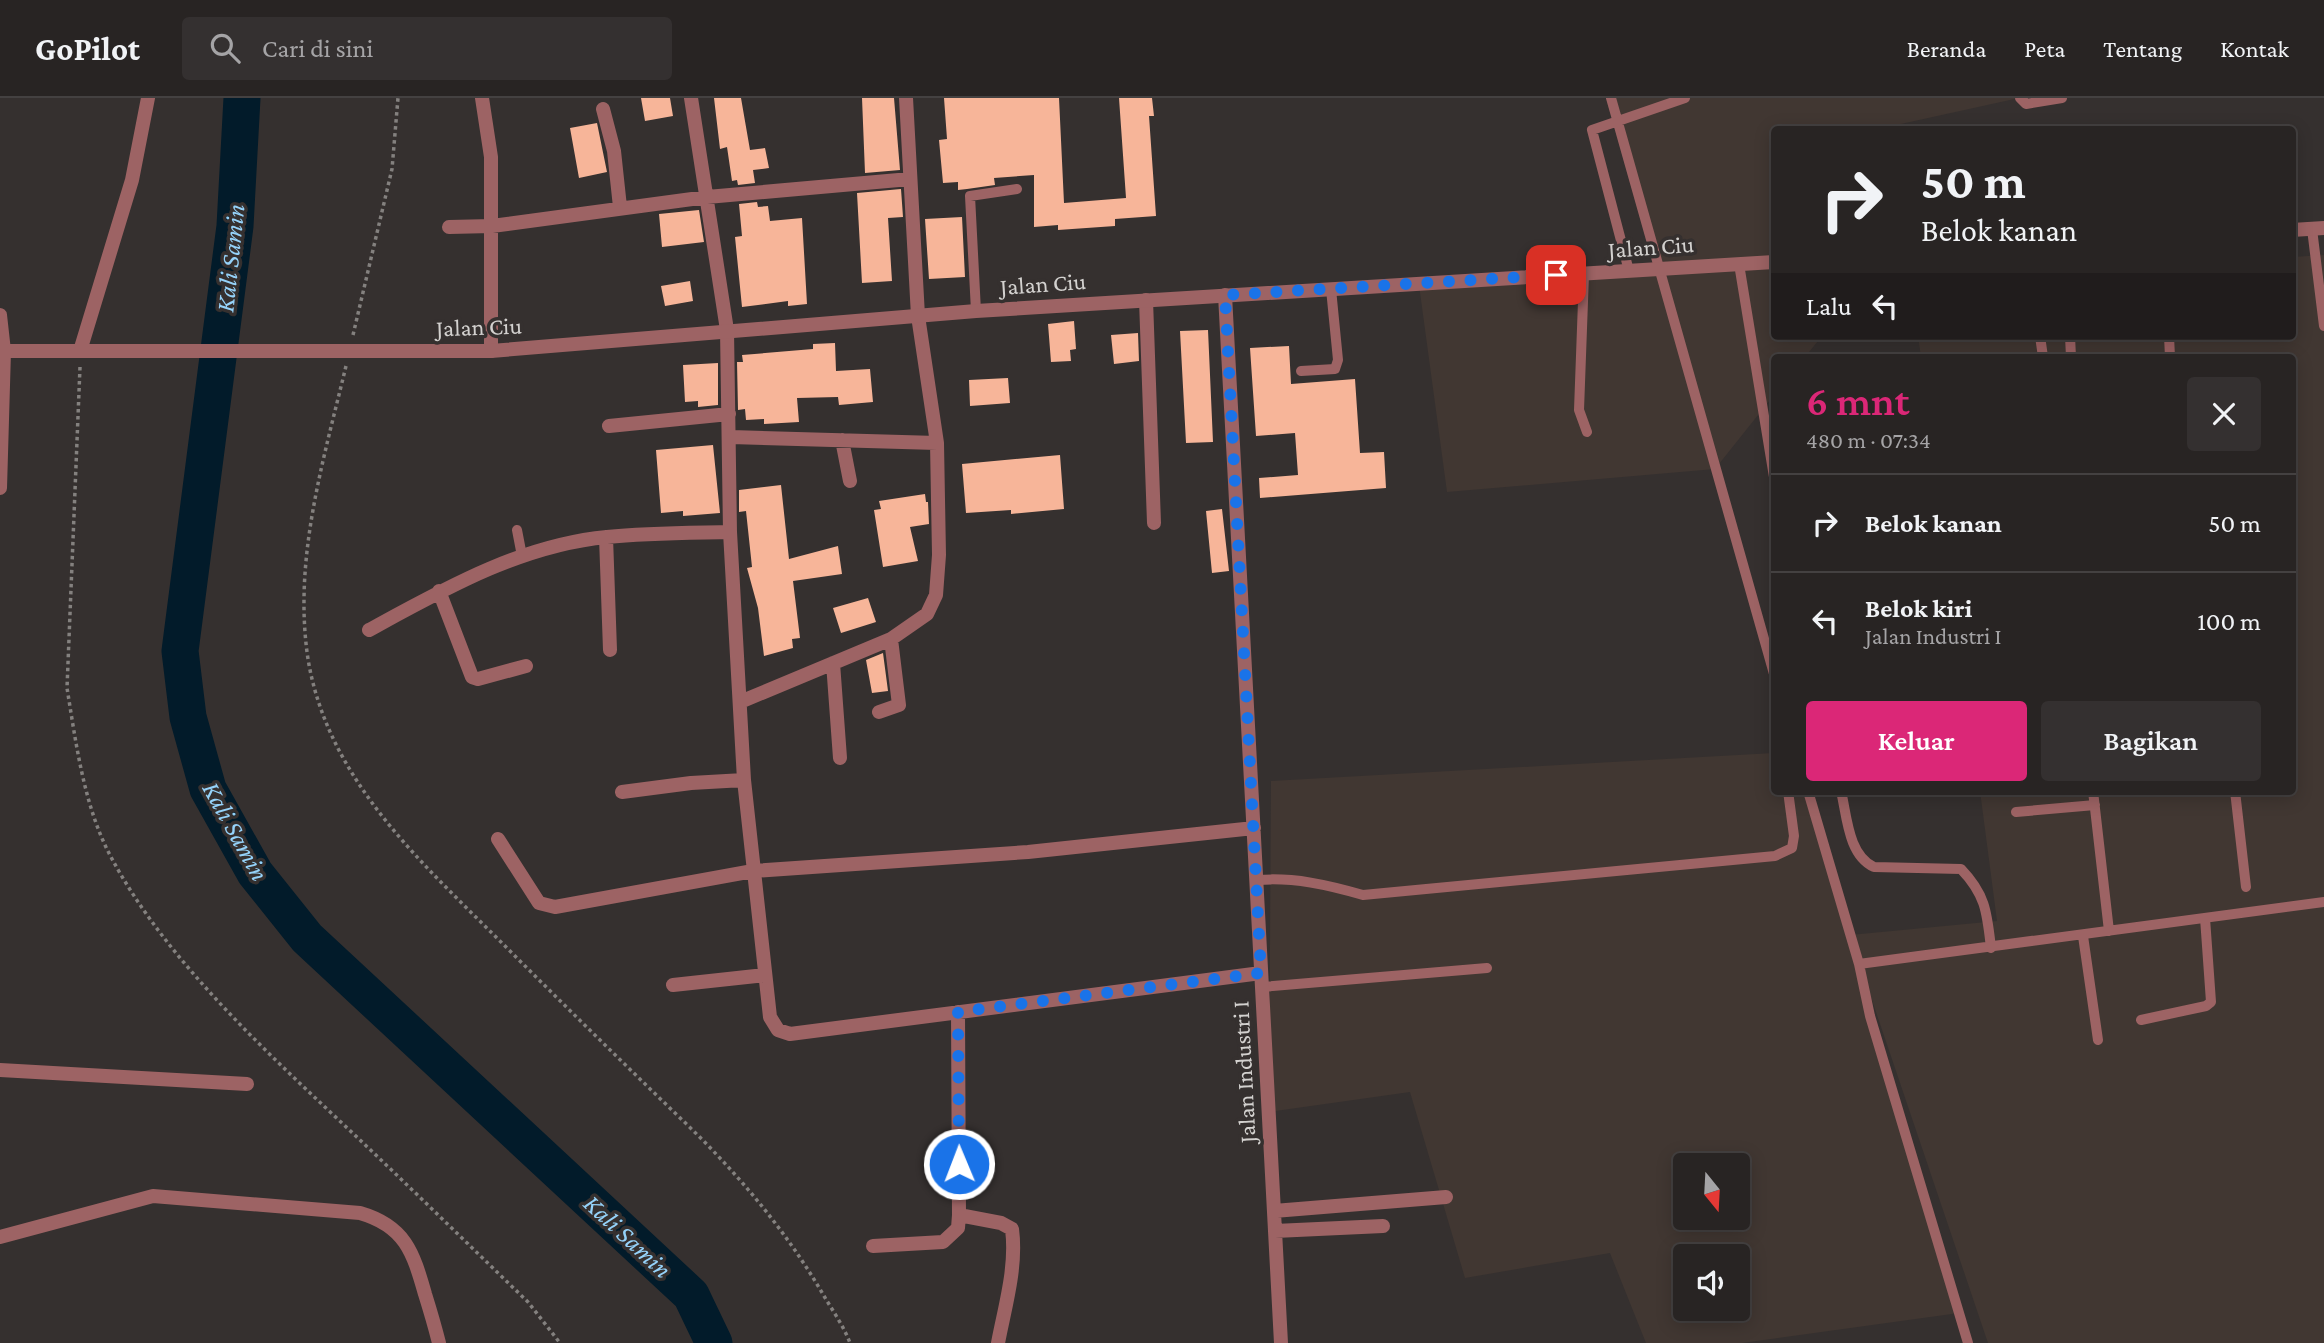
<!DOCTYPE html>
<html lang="id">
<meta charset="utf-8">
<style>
body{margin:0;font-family:"Crimson Pro",serif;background:#343030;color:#f1f3f6;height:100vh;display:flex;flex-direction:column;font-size:26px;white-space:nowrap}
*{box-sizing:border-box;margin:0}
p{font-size:23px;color:#a5a4a6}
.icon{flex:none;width:38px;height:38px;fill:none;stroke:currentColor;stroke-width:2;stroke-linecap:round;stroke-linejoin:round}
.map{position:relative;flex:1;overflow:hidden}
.sheet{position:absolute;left:1771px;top:256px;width:525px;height:441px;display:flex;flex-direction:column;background:#282423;border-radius:7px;box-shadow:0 4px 18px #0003,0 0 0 2px #444141}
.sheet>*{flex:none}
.hud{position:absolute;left:1771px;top:28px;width:525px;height:214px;border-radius:7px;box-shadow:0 4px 18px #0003,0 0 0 2px #444141;background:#282423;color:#f1f3f6;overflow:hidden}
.needle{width:46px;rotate:162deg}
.tools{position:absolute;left:1673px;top:1055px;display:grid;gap:14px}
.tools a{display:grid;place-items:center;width:77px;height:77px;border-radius:7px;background:#282423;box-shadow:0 4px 18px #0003,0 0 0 2px #444141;font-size:35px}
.pin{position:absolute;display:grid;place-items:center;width:60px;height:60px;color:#fff;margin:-30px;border-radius:14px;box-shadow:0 4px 10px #0006}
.me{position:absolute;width:77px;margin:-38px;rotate:359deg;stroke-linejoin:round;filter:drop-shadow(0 0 5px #0008)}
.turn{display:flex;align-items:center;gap:24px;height:147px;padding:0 35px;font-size:32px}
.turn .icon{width:91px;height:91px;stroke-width:2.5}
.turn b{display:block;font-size:49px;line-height:60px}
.then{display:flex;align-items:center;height:66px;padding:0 35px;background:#0003;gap:14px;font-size:26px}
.round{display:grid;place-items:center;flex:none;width:74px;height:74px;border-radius:7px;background:#343030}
.headline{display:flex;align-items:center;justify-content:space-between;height:119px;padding:0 35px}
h1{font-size:42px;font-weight:600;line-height:52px;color:#db2777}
.button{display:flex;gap:14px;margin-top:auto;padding:14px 35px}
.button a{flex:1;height:80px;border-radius:7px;background:#db2777;color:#fff;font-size:28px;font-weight:600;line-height:80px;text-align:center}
.button a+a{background:#343030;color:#f1f3f6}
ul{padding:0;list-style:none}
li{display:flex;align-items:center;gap:21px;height:98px;padding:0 35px;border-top:2px solid #444141}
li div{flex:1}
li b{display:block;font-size:26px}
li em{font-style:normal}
header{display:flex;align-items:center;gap:42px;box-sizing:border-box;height:98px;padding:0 35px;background:#282423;border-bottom:2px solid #444141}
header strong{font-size:33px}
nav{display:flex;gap:38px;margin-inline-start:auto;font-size:24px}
.search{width:490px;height:63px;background:#343030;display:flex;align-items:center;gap:18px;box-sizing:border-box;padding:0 24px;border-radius:7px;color:#a5a4a6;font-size:26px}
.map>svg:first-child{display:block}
</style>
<header>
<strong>GoPilot</strong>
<div class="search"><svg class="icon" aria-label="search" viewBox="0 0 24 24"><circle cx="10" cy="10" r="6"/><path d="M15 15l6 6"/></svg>Cari di sini</div>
<nav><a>Beranda</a><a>Peta</a><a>Tentang</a><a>Kontak</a></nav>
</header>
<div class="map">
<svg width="2324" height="1245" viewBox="0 0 2324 1245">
<rect width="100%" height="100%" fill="#35302f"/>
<path fill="#413732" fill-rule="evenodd" d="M1606,0H2019L1878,31L1774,32V238H1822L1805,259H1774V297L1715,371L1447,394L1419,187L1655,173Z
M2324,157V1245H1988L1852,843L1959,1215L1742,1245H1646L1610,1155L1465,1180L1410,994L1269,1014L1271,683L1774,655V693H1808L1850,837L1997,823L1980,693H2292V259H1921L1918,238H2292L2293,159ZM1685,1068H1738V1120H1685ZM1685,1158H1738V1211H1685Z"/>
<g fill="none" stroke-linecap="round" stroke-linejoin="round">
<path stroke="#021b2a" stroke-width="37" d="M242,0L235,128L180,553L188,619L208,691L255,775L307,840L691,1197L714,1245"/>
</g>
<path fill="#f7b599" d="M641,0H670L673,18L645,23Z
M714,0H741L750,52L765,50L769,70L753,72L755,85L738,87L737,82L732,83L727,49L720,51Z
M862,0H894L900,72L865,75Z
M944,0H1059L1064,105L1126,100L1119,0H1152L1154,18H1149L1156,118L1115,121V128L1058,132V127L1034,129V77L994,80L995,87L967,91L958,92V84L943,85L939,42L947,41Z
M597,25L607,74L579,80L570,30Z
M901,91L903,119L888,120L892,183L862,185L857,95Z
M757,104L758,109L768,108L770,123L802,120L807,206L788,208V203L742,209L735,139L742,138L739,106Z
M699,112L704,144L662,149L659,116Z
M962,119L965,179L929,181L925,121Z
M690,183L693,203L665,208L661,188Z
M1074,223L1076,251L1070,252L1071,263L1051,264L1048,226Z
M1208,232L1213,344L1186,345L1180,233Z
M1138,235L1139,263L1114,266L1111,237Z
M835,245L836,273L870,271L873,304L839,307L838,299L797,300L799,324L764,326V321L746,322L745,311L738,312L737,264H743L742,257L813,251V246Z
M1289,248L1291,286L1355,281L1360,355L1384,354L1386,390L1260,400L1259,380L1298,377L1295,335L1256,338L1250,250Z
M718,265V307L698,309V303L685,304L683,267Z
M1008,280L1010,305L970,308L969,282Z
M713,347L720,415L683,418V413L661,415L656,352Z
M1060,357L1064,411L1011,416V412L966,415L962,366Z
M781,387L789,461L838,448L842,476L793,483L800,540L792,541L793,550L764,558L758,510L747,470L752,469L746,413L739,414V392Z
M925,396L926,404H928L929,426L910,429L918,463L883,469L874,412L881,411L879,403Z
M1222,411L1229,473L1212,475L1206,413Z
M868,500L876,524L841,535L833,510Z
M883,555L888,593L872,595L866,562Z"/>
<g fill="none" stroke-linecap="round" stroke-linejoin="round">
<path stroke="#84817f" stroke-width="3.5" stroke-dasharray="3.5 3.5" stroke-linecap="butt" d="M353,237L392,71L398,0
M346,268C323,364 293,462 308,561C328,683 423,766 506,849C562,905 618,960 675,1015C733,1070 784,1129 824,1198C833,1213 844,1229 850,1245
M80,269L67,590C76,645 84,709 111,759C168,866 272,959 360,1042C416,1095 472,1150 528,1204L560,1245"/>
<path stroke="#9d6364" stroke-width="10" d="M1611,0L1774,576
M2020,0L2026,6L2062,0
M2312,131L2324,228
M1739,166L1774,379
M1629,173L1592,32L1685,0
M1584,176L1579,312L1587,334
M976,213L970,98L1017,91
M2040,238L2043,259
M2070,238L2071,259
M2169,238L2170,259
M1301,273L1335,271L1338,262L1331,191
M517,432L522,458
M1808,693L1859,866L1870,918L1968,1245
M1841,693C1847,718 1848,757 1874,769L1961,771C1986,797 1987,815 1991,850
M2093,693L2109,833
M2235,693L2246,789
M2016,714L2095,707
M1257,782C1294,779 1328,787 1363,797L1775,758L1792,750L1794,738L1788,693
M2083,838L2098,942
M1859,866L2324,804
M1262,889L1487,870
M2141,922L2206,908L2211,904L2205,820"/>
<path stroke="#9d6364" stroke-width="14" d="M482,0L491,59V253
M691,0L727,232L730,434L744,682L770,919L778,932L790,936L1261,875
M603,11L614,53L620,109
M449,129L492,128L707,99L910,81
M1225,197L1281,1245
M1146,202L1154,425
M80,253L132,82L148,0
M609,328L729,316
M731,339L937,345
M842,342L850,383
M606,439L610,552
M439,493L472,579L478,581L526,568
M369,532C444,491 521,447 607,439C648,435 689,435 730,434
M833,565L840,660
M740,604L891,541L927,516L936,497L939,457L937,345L918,218L906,0
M879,614L899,607L891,541
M622,694L691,685L744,682
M498,741L539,805L555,809L753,773L1028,754L1254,730
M673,887L765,877
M958,914L959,1117L1001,1125L1012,1131C1017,1169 1005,1208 998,1245
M0,972L247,986
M1274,1113L1446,1099
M1275,1133L1383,1128
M0,1139L153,1098L360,1115C405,1128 413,1154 425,1196C430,1212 435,1229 439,1245
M873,1148L943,1144L958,1130L959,1117"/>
<path stroke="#9d6364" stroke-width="14" d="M2292,132L2324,130
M0,217L4,253L0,390
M4,253H491L976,213L1774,164"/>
</g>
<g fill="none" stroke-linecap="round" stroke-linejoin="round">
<path stroke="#1a73e8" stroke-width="12" stroke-dasharray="0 21.6" d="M959,1066L958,914L1261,875L1225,197L1556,177"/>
</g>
<g text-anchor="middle" stroke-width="7" stroke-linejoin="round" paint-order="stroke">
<g font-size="24" fill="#d3d1cf" stroke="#35302f">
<text transform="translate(1651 149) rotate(-4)" y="8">Jalan Ciu</text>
<text transform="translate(1043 186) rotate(-4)" y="8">Jalan Ciu</text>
<text transform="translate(479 229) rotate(-2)" y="8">Jalan Ciu</text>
<text transform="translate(1244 974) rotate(-93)" y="8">Jalan Industri I</text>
</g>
<g font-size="26" font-style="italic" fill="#95d2f9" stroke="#35302f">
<text transform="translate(230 160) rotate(-84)" y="9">Kali Samin</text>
<text transform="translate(236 733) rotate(61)" y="9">Kali Samin</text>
<text transform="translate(628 1138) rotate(43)" y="9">Kali Samin</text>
</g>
</g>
</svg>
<div class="tools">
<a><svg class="needle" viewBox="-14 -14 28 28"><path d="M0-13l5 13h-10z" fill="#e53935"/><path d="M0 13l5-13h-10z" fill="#a5a4a6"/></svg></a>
<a><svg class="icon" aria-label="sound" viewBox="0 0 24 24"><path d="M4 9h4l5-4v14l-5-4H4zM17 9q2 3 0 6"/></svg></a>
</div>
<div class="pin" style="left:1556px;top:177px;background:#d93025"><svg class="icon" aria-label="arrive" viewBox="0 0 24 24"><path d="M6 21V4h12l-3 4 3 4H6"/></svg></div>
<svg class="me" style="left:959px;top:1066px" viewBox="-20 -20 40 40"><circle r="17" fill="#1a73e8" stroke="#fff" stroke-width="3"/><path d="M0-11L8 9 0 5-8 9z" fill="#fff"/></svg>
<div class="hud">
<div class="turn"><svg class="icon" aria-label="right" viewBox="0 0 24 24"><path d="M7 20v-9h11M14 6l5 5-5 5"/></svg><div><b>50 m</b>Belok kanan</div></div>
<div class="then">Lalu<svg class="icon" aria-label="left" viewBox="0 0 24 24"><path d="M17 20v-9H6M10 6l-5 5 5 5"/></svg></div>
</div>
<section class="sheet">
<div class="headline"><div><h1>6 mnt</h1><p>480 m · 07:34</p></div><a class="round"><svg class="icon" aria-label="close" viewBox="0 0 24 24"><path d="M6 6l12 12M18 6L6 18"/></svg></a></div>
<ul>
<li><svg class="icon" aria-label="right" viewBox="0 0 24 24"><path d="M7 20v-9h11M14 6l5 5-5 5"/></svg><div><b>Belok kanan</b></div><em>50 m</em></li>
<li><svg class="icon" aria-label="left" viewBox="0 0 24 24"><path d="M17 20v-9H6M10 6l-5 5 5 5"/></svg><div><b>Belok kiri</b><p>Jalan Industri I</p></div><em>100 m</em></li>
</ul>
<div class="button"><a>Keluar</a><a>Bagikan</a></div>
</section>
</div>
